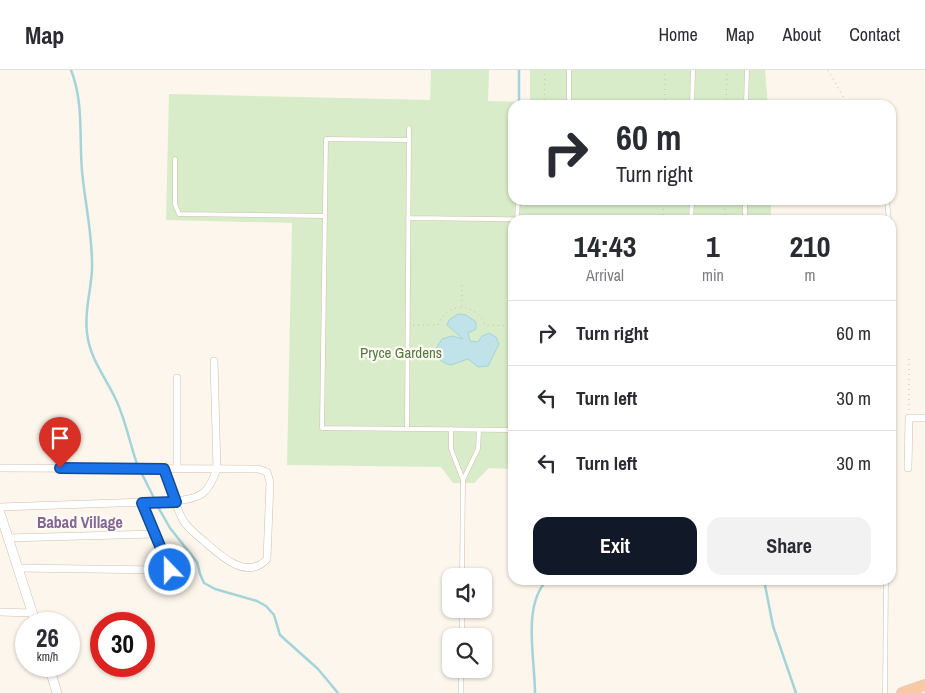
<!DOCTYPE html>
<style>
body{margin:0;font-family:"Archivo Narrow",sans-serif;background:#f2f2f3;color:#2b2b33;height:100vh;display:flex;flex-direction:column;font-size:19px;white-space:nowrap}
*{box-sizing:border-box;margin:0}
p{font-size:16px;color:#7c7c81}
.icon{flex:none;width:28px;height:28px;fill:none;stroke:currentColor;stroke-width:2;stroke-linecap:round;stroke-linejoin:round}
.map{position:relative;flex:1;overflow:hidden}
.sheet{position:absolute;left:508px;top:145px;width:388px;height:370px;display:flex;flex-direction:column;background:#fff;border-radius:15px;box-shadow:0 1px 4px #0004}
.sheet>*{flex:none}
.banner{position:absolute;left:508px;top:30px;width:388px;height:105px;border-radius:15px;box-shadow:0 1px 4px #0004;background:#fff;color:#2b2b33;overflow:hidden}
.fabs{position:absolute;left:442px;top:498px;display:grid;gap:10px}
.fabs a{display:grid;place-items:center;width:50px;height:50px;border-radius:10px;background:#fff;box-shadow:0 1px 4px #0004;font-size:25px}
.speed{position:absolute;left:15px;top:542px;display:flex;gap:10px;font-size:25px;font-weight:700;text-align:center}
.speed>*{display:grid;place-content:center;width:65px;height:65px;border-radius:50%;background:#fff;box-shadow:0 1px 4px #0004;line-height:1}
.speed small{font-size:12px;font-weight:400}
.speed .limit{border:8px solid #d22;background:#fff;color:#111}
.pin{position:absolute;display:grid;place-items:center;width:42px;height:42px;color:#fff;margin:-51px -21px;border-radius:50% 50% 50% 0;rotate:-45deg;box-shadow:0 0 5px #0007}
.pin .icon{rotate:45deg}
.me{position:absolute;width:55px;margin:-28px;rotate:338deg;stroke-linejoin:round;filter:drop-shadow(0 0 4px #0008)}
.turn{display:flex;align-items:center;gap:18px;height:105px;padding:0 25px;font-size:22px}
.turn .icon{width:65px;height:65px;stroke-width:2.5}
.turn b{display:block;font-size:35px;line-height:42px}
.eta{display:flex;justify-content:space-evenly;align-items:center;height:85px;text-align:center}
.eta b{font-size:30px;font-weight:700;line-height:35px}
.action{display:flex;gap:10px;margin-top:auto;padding:10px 25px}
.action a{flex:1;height:58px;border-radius:15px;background:#111827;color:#fff;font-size:20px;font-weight:700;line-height:58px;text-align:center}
.action a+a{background:#f2f2f3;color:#2b2b33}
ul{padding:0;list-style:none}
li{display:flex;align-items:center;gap:15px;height:65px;padding:0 25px;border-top:1px solid #e1e1e2}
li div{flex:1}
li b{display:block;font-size:19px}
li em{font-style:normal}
header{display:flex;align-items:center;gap:30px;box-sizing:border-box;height:70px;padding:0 25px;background:#fff;border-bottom:1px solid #e1e1e2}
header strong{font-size:24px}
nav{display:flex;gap:28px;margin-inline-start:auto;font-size:18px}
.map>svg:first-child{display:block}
</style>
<header>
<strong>Map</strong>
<nav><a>Home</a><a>Map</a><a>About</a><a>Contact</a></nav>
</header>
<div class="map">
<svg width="925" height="623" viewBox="0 0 925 623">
<rect width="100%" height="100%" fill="#fdf6ec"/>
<path fill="#d8ecc9" d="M431,0H489L488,31L530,32V0H765L768,35H512V130H771V150H512V399L489,398L474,413H453L441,397L287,395L292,153L166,150L169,24L430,30Z"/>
<path fill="#bfe3e8" stroke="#a5d3da" d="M458,244L466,245L476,252V259L468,263L470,271L478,272L482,266L489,263L496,267L499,274L488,296L478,297L468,289L451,295C441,293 436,288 437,277L442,269L452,266L463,269L447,255L449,250Z"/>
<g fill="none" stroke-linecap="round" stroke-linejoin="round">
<path stroke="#a5d3da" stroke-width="2.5" d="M71,0C84,33 79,67 82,101C85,134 93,166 92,199C91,222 84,241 87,263C90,290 107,309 117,332C126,352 130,374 137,394
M519,0V35
M141,402L154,428
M158,437L170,458L197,492L200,504L204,513L215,519L257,531L266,536L274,545L280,565L318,599L338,623
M764,510L773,556L796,623
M535,623C535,588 522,536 547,510"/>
<defs>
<path id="service" d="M569,35V0
M692,35L693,0
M746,35L747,0
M409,70L326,69L322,358L512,360
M175,89V134L179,144L325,146
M887,132L889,150
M408,148L559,150
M517,150L518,130
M691,150L692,130
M745,150V130
M890,158V297
M407,359L409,58
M451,359V379L463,410L462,506
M463,410L478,379L479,360
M462,566V539
M461,623V599
M885,623L886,510"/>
<path id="minor" d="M0,398L258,399L267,402L270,412L267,489C247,511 221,486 205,472C197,465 188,459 183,450C174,434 170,415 164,399
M908,398L909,348H925
M177,399V308
M142,433L170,500
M0,437L176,431C202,428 208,424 217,399L214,291
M8,468L155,464
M18,498L161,500L187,495
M0,542L32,543"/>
<path id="tertiary" d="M0,443L36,554
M49,596L57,623"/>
<path id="trunk" d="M902,623L925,615"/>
</defs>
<use href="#service" stroke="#d1beb0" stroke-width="5"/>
<use href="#minor" stroke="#d1beb0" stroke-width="8"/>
<use href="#tertiary" stroke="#d1beb0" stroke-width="10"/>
<use href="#trunk" stroke="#dad1cd" stroke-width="12"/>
<path stroke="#d9b8a5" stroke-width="1" stroke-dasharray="1 4" stroke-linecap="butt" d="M828,0L848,35
M544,35L545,0
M665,35V0
M726,35L727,0
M663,150V130
M725,150V130
M462,236V211
M413,255H438C447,231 476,232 485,255L512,256
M909,340V286"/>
<use href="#service" stroke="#fff" stroke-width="4"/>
<use href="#minor" stroke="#fff" stroke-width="7"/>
<use href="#tertiary" stroke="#fff" stroke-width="9"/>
<use href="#trunk" stroke="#f9c8a4" stroke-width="11"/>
</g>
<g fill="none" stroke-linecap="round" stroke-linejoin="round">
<defs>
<path id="route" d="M60,398L164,399L176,432L142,433L170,500"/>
</defs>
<use href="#route" stroke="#114b97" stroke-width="12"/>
<use href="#route" stroke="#1a73e8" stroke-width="9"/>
</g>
<g text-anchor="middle" stroke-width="4.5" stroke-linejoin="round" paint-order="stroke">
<g font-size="15" fill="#537a41" stroke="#fffaf3">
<text x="401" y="288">Pryce Gardens</text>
</g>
<g font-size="16" font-weight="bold" fill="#846695" stroke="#fffaf3">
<text x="80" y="458">Babad Village</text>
</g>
</g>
</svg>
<div class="fabs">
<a><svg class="icon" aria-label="sound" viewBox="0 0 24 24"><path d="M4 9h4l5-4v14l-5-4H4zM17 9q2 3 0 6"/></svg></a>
<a><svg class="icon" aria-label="search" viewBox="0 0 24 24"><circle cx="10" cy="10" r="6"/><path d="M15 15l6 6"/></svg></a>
</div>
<div class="speed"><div>26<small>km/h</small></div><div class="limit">30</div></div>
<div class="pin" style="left:60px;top:398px;background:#d93025"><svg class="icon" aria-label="arrive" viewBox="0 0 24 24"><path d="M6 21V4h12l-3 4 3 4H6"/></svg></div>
<svg class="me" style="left:170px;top:500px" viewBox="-20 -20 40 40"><circle r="17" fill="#1a73e8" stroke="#fff" stroke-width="3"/><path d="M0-11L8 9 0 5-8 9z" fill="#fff"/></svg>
<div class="banner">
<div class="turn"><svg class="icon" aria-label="right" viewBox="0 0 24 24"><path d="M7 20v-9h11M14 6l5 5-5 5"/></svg><div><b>60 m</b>Turn right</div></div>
</div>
<section class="sheet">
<div class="eta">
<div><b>14:43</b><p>Arrival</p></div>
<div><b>1</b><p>min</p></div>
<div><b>210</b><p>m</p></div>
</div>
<ul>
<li><svg class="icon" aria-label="right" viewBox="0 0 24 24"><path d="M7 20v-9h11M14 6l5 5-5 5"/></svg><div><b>Turn right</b></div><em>60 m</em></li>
<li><svg class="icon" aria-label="left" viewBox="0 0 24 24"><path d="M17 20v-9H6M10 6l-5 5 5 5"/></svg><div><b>Turn left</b></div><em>30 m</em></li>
<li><svg class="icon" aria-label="left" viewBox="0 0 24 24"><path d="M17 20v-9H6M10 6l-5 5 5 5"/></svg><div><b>Turn left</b></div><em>30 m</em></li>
</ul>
<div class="action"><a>Exit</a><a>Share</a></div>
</section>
</div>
